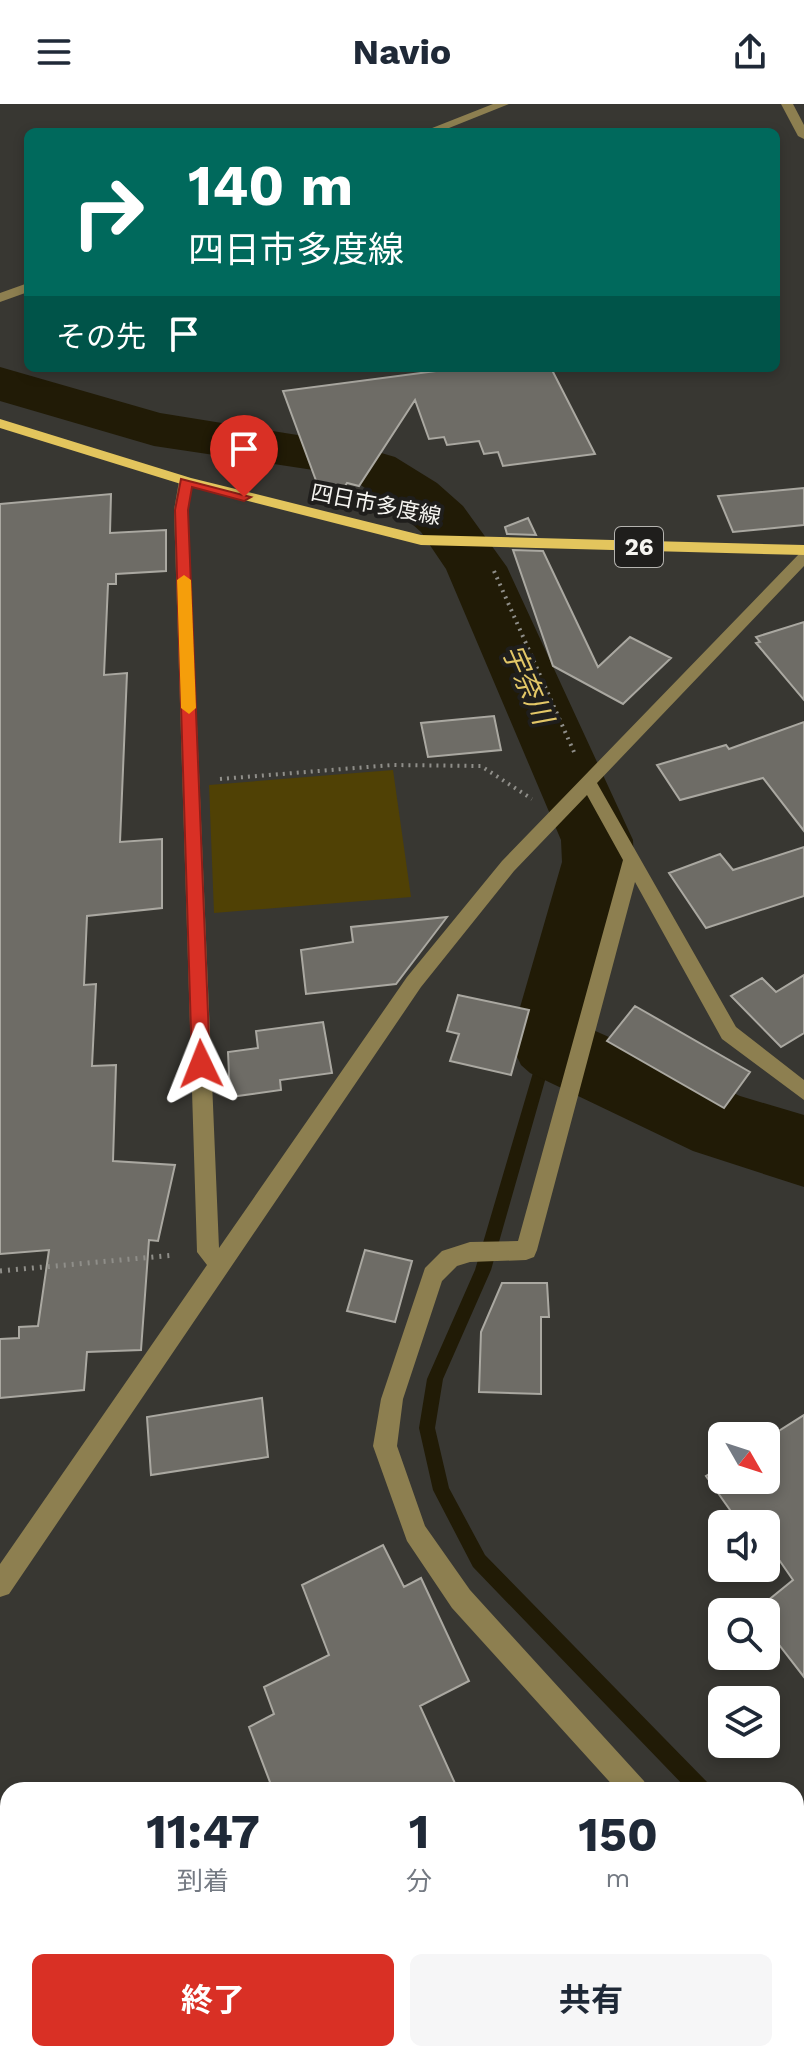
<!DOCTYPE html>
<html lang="ja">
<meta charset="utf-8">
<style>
body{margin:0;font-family:"Work Sans","Noto Sans JP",sans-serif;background:#f6f6f7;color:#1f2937;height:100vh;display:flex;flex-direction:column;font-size:30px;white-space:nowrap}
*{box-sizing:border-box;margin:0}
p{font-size:26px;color:#747a83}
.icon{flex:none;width:44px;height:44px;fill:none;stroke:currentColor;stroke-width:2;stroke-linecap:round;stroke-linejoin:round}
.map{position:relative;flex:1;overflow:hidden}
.panel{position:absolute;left:0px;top:1678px;width:804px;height:280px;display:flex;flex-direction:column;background:#fff;border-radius:24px 24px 0 0;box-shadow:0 4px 12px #0003}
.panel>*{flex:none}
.guide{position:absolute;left:24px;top:24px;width:756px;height:244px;border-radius:12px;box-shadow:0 4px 12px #0003;background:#00695c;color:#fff;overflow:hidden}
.needle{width:52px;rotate:129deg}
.fabs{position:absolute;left:708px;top:1318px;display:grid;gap:16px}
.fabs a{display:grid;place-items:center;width:72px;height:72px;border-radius:12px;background:#fff;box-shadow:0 4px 12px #0003;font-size:40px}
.pin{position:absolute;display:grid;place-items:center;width:68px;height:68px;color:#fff;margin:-82px -34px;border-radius:50% 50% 50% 0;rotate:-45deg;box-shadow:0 0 8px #0007}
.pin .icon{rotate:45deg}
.me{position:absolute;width:88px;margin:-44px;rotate:358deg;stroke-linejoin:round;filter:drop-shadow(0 0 6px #0008)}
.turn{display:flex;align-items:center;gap:28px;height:168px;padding:0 32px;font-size:36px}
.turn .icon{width:104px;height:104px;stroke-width:2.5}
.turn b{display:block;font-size:56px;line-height:68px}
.then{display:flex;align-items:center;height:76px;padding:0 32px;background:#0003;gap:16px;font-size:30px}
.eta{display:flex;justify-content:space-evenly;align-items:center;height:136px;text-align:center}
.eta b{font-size:48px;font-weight:700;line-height:56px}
.action{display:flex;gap:16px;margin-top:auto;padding:16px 32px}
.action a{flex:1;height:92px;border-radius:12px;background:#d93025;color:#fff;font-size:32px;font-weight:700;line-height:92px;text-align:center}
.action a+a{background:#f6f6f7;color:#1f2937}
header{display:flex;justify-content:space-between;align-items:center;height:104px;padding:0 32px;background:#fff;font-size:36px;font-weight:700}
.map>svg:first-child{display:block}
</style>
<header><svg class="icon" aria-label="menu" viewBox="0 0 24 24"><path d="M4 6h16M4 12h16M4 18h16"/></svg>Navio<svg class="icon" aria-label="share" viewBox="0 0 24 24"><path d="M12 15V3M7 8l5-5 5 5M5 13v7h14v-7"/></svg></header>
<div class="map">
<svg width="804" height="1958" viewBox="0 0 804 1958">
<rect width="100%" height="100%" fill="#383732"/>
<path fill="#504105" d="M393,666L411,793L214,809L209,681Z"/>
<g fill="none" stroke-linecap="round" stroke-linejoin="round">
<path fill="#211b06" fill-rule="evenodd" d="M549,932L554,934L556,938L491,1166L443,1275L435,1324L449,1384L485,1451L708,1679L710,1686H688L473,1463L433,1386L419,1324L427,1275L475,1166L542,938L544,934Z
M796,1789L804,1794V1821L796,1816Z"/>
<path fill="#211b06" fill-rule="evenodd" d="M0,263L160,309L347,339L395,353L437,379L463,402L507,463L633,736L634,758L591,925L740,992L804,1011V1083L693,1047L530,969L521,961L510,938L562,758L561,736L446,465L421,428L395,405L355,377L320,367L154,342L0,297Z"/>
</g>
<path fill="#6e6c66" stroke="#aaa8a1" stroke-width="2" d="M459,264H551L595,350L503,362L498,348L484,350L479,337L447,341L444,333L429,335L415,296L359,382L347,379L342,387L318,382L283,287Z
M804,384V421L733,428L718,392Z
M111,390L110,429L166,426V467L116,470V480H108L104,571L127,569L120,738L162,735V804L87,812L84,881L96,880L92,962L116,961L113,1057L175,1061L158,1137L149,1136L141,1246L87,1248L84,1286L0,1294V1235L19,1234V1223L38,1222L49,1146L0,1150V400Z
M528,414L536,431L507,430L505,423Z
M513,446L543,447L598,563L630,533L671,554L623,600L553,562Z
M804,518V596L756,539L760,538L756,533Z
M494,612L501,646L428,653L421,619Z
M804,618V727L763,674L680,696L657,661L726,641L729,645Z
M804,743V792L706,824L669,769L720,750L733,766Z
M447,813L396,880L306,890L301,846L353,838L351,823Z
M804,871V929L781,943L731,892L762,874L776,888Z
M458,891L529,906L511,971L450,957L459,930L447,927Z
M635,902L750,968L724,1004L607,937Z
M323,918L332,969L280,976L281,986L230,993L228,948L258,944L256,927Z
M365,1146L412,1157L395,1218L347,1207Z
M502,1179H547L549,1213H541V1290L479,1288L481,1228Z
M262,1294L268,1353L151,1371L147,1313Z
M804,1311V1573L766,1524V1498L793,1476L766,1437V1420H740L706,1372L722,1362V1376H766V1335Z
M383,1441L404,1483L421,1474L469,1577L420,1602L458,1686H273L249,1623L274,1610L264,1583L329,1551L302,1481Z"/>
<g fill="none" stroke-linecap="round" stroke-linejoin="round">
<path stroke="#8f8e89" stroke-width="4" stroke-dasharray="2 5" stroke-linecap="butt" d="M494,467L574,648
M220,675L392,661L481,662L532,695"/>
<path stroke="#8f8e89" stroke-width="5" stroke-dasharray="2 6" stroke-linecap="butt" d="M0,1167L175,1151"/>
<path fill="#8d7f50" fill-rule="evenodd" d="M493,0H509L439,28H422Z
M781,0H793L804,21V35L798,32Z
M28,179V188L0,198V189Z
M186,373L193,377L188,406L219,1144L407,873L502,757L799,450L804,448V462L597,679L736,923L804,976V996L722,935L635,778L537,1146L534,1153L526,1156L470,1158L457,1162L442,1177L403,1295L397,1342L425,1422L470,1486L644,1677L648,1686H617L452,1504L407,1437L373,1342L381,1295L425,1164L442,1147L470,1138L518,1137L623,756L587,691L514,767L421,883L9,1490L0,1493V1460L207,1161L197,1148L174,406L179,377Z
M796,1724L804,1727V1757L796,1754Z"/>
<path fill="#e3c55d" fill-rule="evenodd" d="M0,315L191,374L421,431L804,441V451L421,441L181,380L0,324Z"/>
</g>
<path fill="#d93025" stroke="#8d1f18" stroke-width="2" d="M181,375L251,393L244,397L192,383L188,406L210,960L201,967L192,960L175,406Z"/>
<path fill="#f59e0b" d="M184,471L191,476L196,604L189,610L181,604L177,476Z"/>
<g text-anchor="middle" stroke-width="8" stroke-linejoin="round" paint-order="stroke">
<g font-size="22" fill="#f5f4f0" stroke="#1f1e1c">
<text transform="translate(376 400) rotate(11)" y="8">四日市多度線</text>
</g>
<rect fill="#1f1e1c" stroke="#b5b4b0" stroke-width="2" x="615" y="423" width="48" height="40" rx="6"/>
<g font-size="24" font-weight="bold" fill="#f5f4f0">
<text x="639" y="451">26</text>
</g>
<g font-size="28" font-style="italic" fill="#e3c767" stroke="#1f1e1c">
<text transform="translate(528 580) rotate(66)" y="10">宇奈川</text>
</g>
</g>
</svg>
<div class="fabs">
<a><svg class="needle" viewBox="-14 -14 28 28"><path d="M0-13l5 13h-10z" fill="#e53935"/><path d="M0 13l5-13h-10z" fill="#747a83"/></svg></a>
<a><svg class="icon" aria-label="sound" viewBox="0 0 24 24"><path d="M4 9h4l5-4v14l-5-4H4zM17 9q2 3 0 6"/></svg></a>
<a><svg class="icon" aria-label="search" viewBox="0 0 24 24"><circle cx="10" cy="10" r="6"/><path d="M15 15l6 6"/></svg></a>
<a><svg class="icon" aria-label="layers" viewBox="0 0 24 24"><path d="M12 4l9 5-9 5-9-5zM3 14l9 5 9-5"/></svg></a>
</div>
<div class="pin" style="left:244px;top:393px;background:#d93025"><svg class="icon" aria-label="arrive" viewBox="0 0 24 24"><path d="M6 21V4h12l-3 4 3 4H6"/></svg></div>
<svg class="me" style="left:201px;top:960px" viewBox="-20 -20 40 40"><path d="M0-17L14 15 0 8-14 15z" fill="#d93025" stroke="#fff" stroke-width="4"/></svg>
<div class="guide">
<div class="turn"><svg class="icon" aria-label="right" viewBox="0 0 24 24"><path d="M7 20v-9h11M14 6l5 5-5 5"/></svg><div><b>140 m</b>四日市多度線</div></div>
<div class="then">その先<svg class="icon" aria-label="arrive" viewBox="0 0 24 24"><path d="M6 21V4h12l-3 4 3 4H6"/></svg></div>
</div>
<section class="panel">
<div class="eta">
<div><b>11:47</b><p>到着</p></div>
<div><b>1</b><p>分</p></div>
<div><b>150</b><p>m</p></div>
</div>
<div class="action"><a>終了</a><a>共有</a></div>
</section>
</div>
